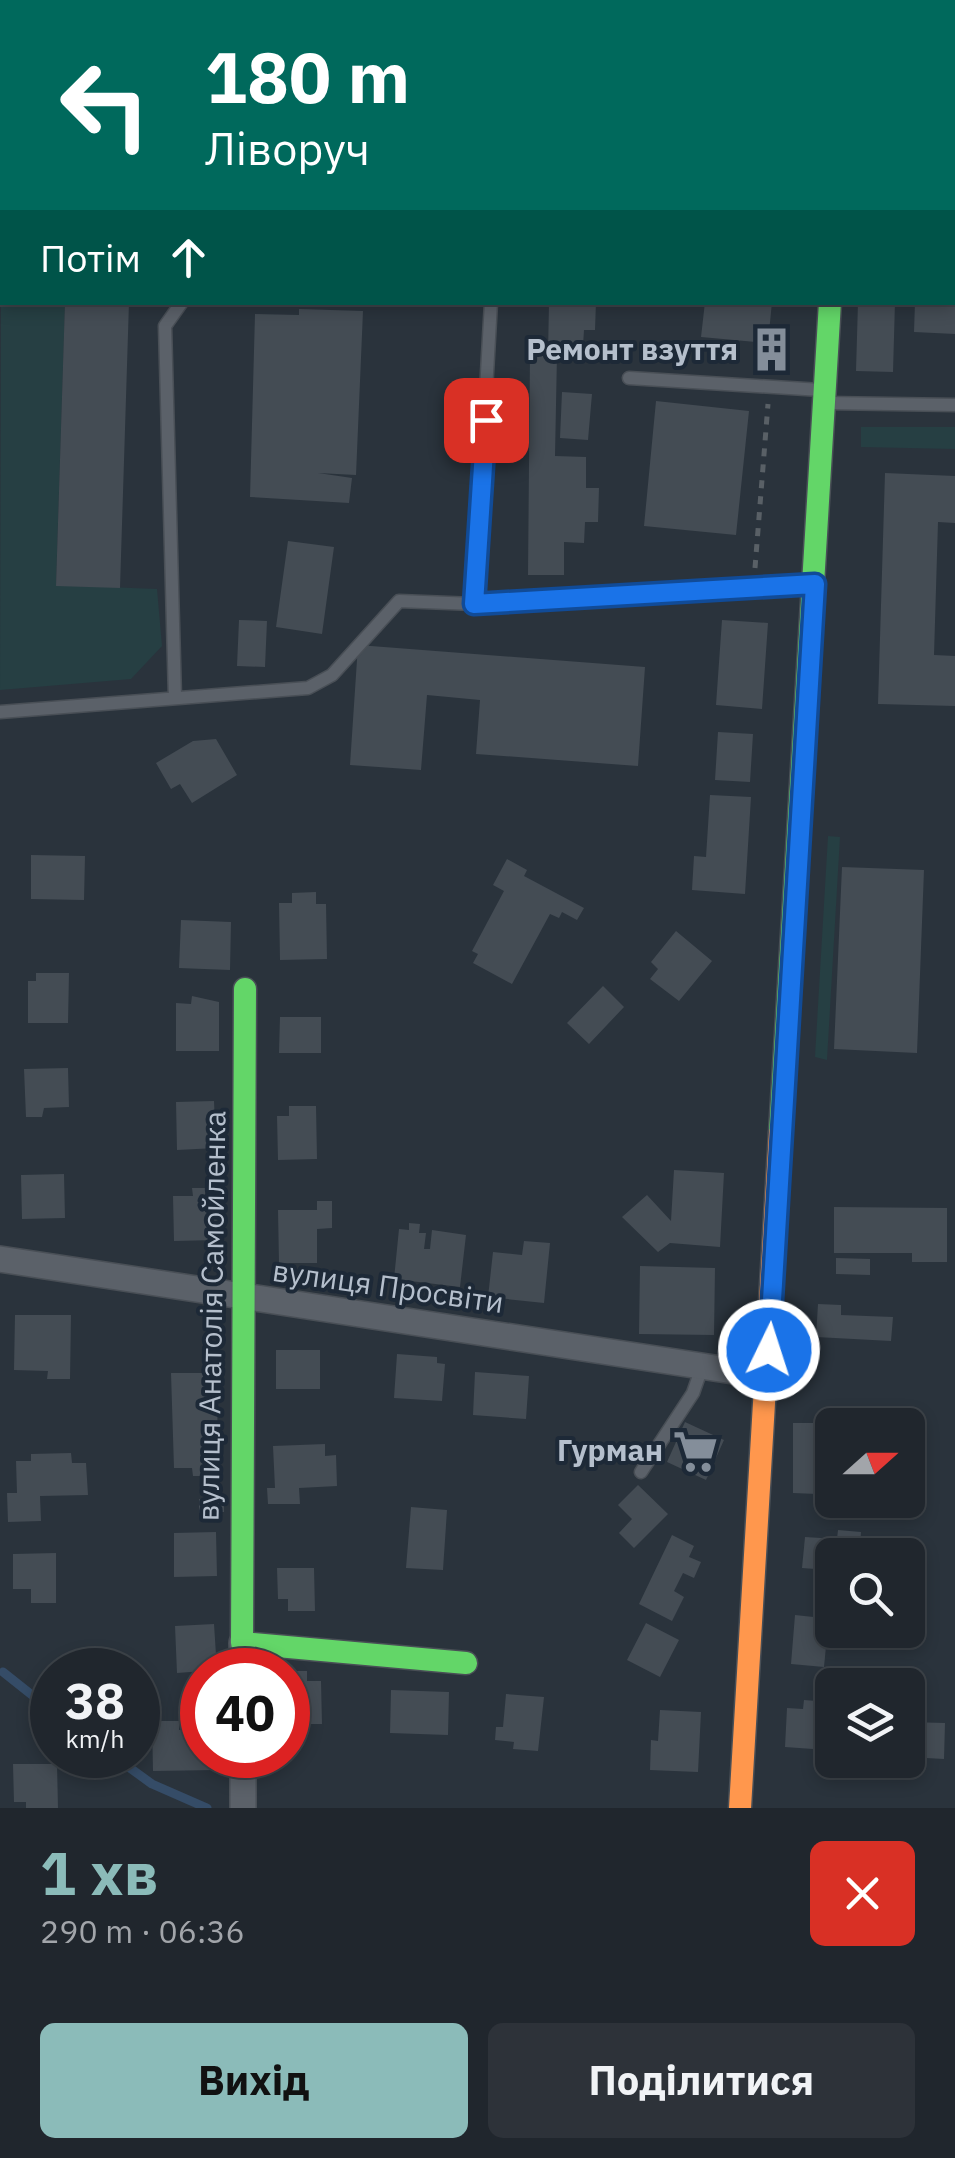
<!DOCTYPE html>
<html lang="uk">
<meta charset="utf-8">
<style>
body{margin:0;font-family:"IBM Plex Sans",sans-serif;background:#2d3239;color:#f1f3f6;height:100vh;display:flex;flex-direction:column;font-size:38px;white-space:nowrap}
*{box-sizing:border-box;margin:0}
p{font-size:32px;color:#a2a5aa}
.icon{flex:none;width:55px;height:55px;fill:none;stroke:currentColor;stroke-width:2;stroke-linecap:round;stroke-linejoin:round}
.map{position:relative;height:1808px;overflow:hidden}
.panel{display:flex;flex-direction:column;background:#20262d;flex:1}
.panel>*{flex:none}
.top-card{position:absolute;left:0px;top:0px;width:955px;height:305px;box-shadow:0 5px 15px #0003,0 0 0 2px #3d4349;background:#00695c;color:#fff;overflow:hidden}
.needle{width:65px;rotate:69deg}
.fabs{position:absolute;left:815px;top:1408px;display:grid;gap:20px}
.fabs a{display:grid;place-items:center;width:110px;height:110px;border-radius:15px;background:#20262d;box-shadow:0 5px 15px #0003,0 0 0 2px #3d4349;font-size:50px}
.speed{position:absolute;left:30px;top:1648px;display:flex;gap:20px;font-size:50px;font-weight:700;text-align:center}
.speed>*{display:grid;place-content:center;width:130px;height:130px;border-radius:50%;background:#20262d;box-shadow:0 5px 15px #0003,0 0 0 2px #3d4349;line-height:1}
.speed small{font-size:25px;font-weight:400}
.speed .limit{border:15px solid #d22;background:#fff;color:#111}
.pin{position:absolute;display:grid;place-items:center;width:85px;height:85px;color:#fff;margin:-42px;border-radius:20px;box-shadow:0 5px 15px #0006}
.me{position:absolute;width:110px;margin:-55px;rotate:4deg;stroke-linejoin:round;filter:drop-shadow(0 0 8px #0008)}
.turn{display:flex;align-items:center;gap:35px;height:210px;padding:0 40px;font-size:45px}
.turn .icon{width:130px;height:130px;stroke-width:2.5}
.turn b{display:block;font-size:70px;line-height:85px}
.then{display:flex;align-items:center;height:95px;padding:0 40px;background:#0003;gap:20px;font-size:38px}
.round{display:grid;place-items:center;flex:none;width:105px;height:105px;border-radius:15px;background:#2d3239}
.head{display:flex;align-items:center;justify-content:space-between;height:170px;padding:0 40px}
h1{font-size:60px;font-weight:800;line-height:75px;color:#8bbbb9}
.cta{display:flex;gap:20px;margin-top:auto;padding:20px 40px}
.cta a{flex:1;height:115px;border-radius:15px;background:#8bbbb9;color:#111;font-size:40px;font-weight:800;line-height:115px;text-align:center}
.cta a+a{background:#2d3239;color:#f1f3f6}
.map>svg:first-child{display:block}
</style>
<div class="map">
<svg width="955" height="1808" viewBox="0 0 955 1808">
<rect width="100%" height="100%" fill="#2a333c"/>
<path fill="#263f43" d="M1,300L65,304L56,585L157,589L162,646L131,679L0,690Z
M861,427H955V449L861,447Z
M828,836L840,837L827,1060L815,1057Z"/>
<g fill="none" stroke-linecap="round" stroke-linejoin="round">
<path stroke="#354c67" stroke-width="9" d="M3,1672L52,1711
M112,1755L152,1784L207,1808"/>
</g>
<path fill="#444c54" d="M65,302H129L120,588L56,586Z
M549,302H596L595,330H584L583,346H570V354H557L555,456L586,457V488H599L598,522H585L584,543L564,542V575H528L530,354H548Z
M705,302H772L768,343L701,337Z
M858,302H895L893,372L856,371Z
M915,302H955V334L914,332Z
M299,309L363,311L356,475L318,473L352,478L349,503L250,497L255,314L299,315Z
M768,344L789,348L786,360L766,354Z
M562,392L592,394L588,440L560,438Z
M656,401L749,411L736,535L644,526Z
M885,473L955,476V523L938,522L934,655L955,656V706L878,704Z
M288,541L334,547L322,634L276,627Z
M239,620L267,621L265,667L237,666Z
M722,620L768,623L762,709L716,705Z
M358,645L645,667L638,766L476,754L480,700L427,695L421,770L350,765Z
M718,732L753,734L750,782L715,780Z
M216,739L237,775L192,803L180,784L171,789L156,763L193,741Z
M710,795L751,797L745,894L692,890L694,856L706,857Z
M31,855L85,856L84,900L31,899Z
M507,859L527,870L524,876L584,908L577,920L562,912L559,918L550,914L512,984L473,963L478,954L472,951L504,891L493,885Z
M842,867L924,870L917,1053L834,1049Z
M316,892V904H326L327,959L280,960L279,903H292V893Z
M181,920L231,922L230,970L179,968Z
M676,931L712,961L679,1001L650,979L658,969L651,962Z
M36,973H69L68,1023H28V981H36Z
M603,986L624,1007L589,1044L567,1023Z
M192,996L219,1002V1051H176V1003L191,1004Z
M280,1017H321V1053H279Z
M68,1068L69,1107L44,1108L42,1117H26L24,1069Z
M214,1101L216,1148L177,1150L176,1102Z
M289,1106H316L317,1159L278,1160L277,1116H289Z
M674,1170L724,1173L720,1247L670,1243L658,1252L622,1217L647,1195L671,1221Z
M64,1174L65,1218L22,1219L21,1175Z
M192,1188H205V1196L216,1195L217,1240L174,1241L173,1196H193Z
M317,1201H332V1228L317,1229V1263H279L278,1210H317Z
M834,1207L947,1208V1262H912V1253H834Z
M409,1223L420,1224L419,1233H426L424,1249H430L432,1230L466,1235L460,1287L394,1279L399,1229L409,1230Z
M524,1241L550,1243L544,1303L488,1297L493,1252L522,1255Z
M836,1258L870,1259V1275L836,1274Z
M640,1266L715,1268L714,1335L639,1334Z
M818,1304L841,1305V1315L893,1317L891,1341L816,1337Z
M15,1315H71L70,1379H47L48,1371L14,1370Z
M276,1350H320V1389H276Z
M397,1354L437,1357V1363L445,1364L442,1401L394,1398Z
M475,1372L529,1376L526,1419L473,1415Z
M171,1373H203V1383L217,1382L218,1469H204V1476H193L192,1468H174Z
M826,1416L865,1417V1425H832V1479L818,1478L817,1494L793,1493V1423H817L816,1433L826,1434Z
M685,1422L724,1440L706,1480L667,1462Z
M325,1444V1456L336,1455L337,1486L299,1488L300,1504H268L267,1488H275L273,1446Z
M71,1453L72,1463H86L88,1495L40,1496L41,1521L8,1522L7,1493H17L16,1461H31V1454Z
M638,1485L668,1514L634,1548L619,1533L632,1519L618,1505Z
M224,1498V1512L199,1513V1499Z
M411,1507L447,1510L443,1570L406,1568Z
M838,1530L861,1532L860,1546L876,1547L875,1555H832V1578L827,1577L828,1570L802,1568L805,1537L837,1539Z
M216,1532L217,1576L174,1577V1533Z
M672,1535L694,1546L689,1557L701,1562L694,1578L683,1573L674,1591L684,1597L672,1621L639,1604Z
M56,1553V1603H31V1589H13V1554Z
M277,1568H314L315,1611H288V1599H278Z
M795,1615L832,1619V1630H844L843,1638L827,1636L824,1667L791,1664Z
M646,1623L679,1640L660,1677L627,1660Z
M214,1624L217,1670L177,1673L175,1626Z
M288,1671H307V1681H321L322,1724H288Z
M391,1690L449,1692L448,1735L390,1733Z
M506,1694L544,1697L538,1751L513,1749L514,1742L495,1740L496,1727H503Z
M804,1700L830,1702L827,1750L785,1747L787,1708L803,1709Z
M660,1710L701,1712L698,1772L650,1770L651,1740L658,1741Z
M202,1719V1755H216V1770L153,1771L152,1721H179V1730L186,1729V1720Z
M908,1722L945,1723L944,1759L908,1757Z
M13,1764H57L58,1808H26V1802H14Z"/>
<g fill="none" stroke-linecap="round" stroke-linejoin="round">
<defs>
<path id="lane" d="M524,2V0
M629,378L821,390
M827,403L955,405
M474,604L491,302
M175,698L165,326L182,302
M0,712L308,688L332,675L399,601L474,604L812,584
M641,1472L693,1393L702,1367"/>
<path id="street" d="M0,1259L767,1376
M242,1643L243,1670
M243,1755V1808"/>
<path id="fast" d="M557,0L579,2
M936,0V2
M952,49L955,50
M245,989L242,1643L466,1663
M780,1133L830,302"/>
<path id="slow" d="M740,1808L780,1133"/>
</defs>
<use href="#lane" stroke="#494f56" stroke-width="15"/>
<use href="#street" stroke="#494f56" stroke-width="28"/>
<use href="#fast" stroke="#494f56" stroke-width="25"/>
<use href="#slow" stroke="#494f56" stroke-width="25"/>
<path stroke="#596066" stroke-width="5" stroke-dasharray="8 8" stroke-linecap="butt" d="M797,2V0
M0,23H2
M0,176L2,175
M952,184H955
M755,568L768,404"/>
<use href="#lane" stroke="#5b6169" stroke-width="12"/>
<use href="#street" stroke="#5b6169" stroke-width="25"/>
<use href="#fast" stroke="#63d668" stroke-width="22"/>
<use href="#slow" stroke="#ff974d" stroke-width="22"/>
</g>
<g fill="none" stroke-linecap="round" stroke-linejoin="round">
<defs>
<path id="route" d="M486,420L474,604L815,584L769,1350"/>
</defs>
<use href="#route" stroke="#114b97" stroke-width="25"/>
<use href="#route" stroke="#1a73e8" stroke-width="18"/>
</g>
<defs>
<symbol id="building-bare" viewBox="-9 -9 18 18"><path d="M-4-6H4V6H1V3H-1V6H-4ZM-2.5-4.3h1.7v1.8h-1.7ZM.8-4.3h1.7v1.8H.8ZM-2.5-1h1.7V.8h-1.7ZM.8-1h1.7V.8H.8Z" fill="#848e9a" stroke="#1d2937" stroke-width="2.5" paint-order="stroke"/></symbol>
<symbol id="supermarket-bare" viewBox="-9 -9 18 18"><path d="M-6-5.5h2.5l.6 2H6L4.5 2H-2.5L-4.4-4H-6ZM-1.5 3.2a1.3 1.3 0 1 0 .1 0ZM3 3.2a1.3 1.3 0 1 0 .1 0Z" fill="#848e9a" stroke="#1d2937" stroke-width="2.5" paint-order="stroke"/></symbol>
</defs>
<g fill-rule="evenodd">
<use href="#building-bare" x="740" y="318" width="63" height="63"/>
<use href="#supermarket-bare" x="664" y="1420" width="63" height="63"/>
</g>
<g text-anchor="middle" stroke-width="8" stroke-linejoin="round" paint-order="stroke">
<g font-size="30" font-weight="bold" fill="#b5bfcc" stroke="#1d2937" text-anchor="end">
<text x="738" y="360">Ремонт взуття</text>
<text x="663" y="1461">Гурман</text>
</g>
<g font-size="30" fill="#b5bfcc" stroke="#1d2937">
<text transform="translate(388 1287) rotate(8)" y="10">вулиця Просвіти</text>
<text transform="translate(212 1316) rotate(-89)" y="10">вулиця Анатолія Самойленка</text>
</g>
</g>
</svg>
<div class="fabs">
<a><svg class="needle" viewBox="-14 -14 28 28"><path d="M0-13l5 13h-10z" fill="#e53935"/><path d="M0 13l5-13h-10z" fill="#a2a5aa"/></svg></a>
<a><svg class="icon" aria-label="search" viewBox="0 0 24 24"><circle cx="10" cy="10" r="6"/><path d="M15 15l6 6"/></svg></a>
<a><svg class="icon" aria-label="layers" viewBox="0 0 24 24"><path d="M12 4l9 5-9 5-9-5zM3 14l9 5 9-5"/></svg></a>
</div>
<div class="speed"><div>38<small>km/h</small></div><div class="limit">40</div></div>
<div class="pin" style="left:486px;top:420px;background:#d93025"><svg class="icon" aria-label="arrive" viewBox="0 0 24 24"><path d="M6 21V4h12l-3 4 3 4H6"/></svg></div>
<svg class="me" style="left:769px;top:1350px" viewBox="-20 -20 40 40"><circle r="17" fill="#1a73e8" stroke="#fff" stroke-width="3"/><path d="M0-11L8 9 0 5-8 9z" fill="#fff"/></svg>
<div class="top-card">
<div class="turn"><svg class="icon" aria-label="left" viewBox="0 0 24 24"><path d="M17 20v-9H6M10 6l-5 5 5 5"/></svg><div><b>180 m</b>Ліворуч</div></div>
<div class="then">Потім<svg class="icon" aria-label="ahead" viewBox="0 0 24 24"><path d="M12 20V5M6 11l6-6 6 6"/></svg></div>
</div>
</div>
<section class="panel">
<div class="head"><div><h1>1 хв</h1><p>290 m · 06:36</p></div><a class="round" style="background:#d93025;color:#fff"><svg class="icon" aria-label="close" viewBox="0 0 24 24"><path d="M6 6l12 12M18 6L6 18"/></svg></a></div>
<div class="cta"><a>Вихід</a><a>Поділитися</a></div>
</section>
